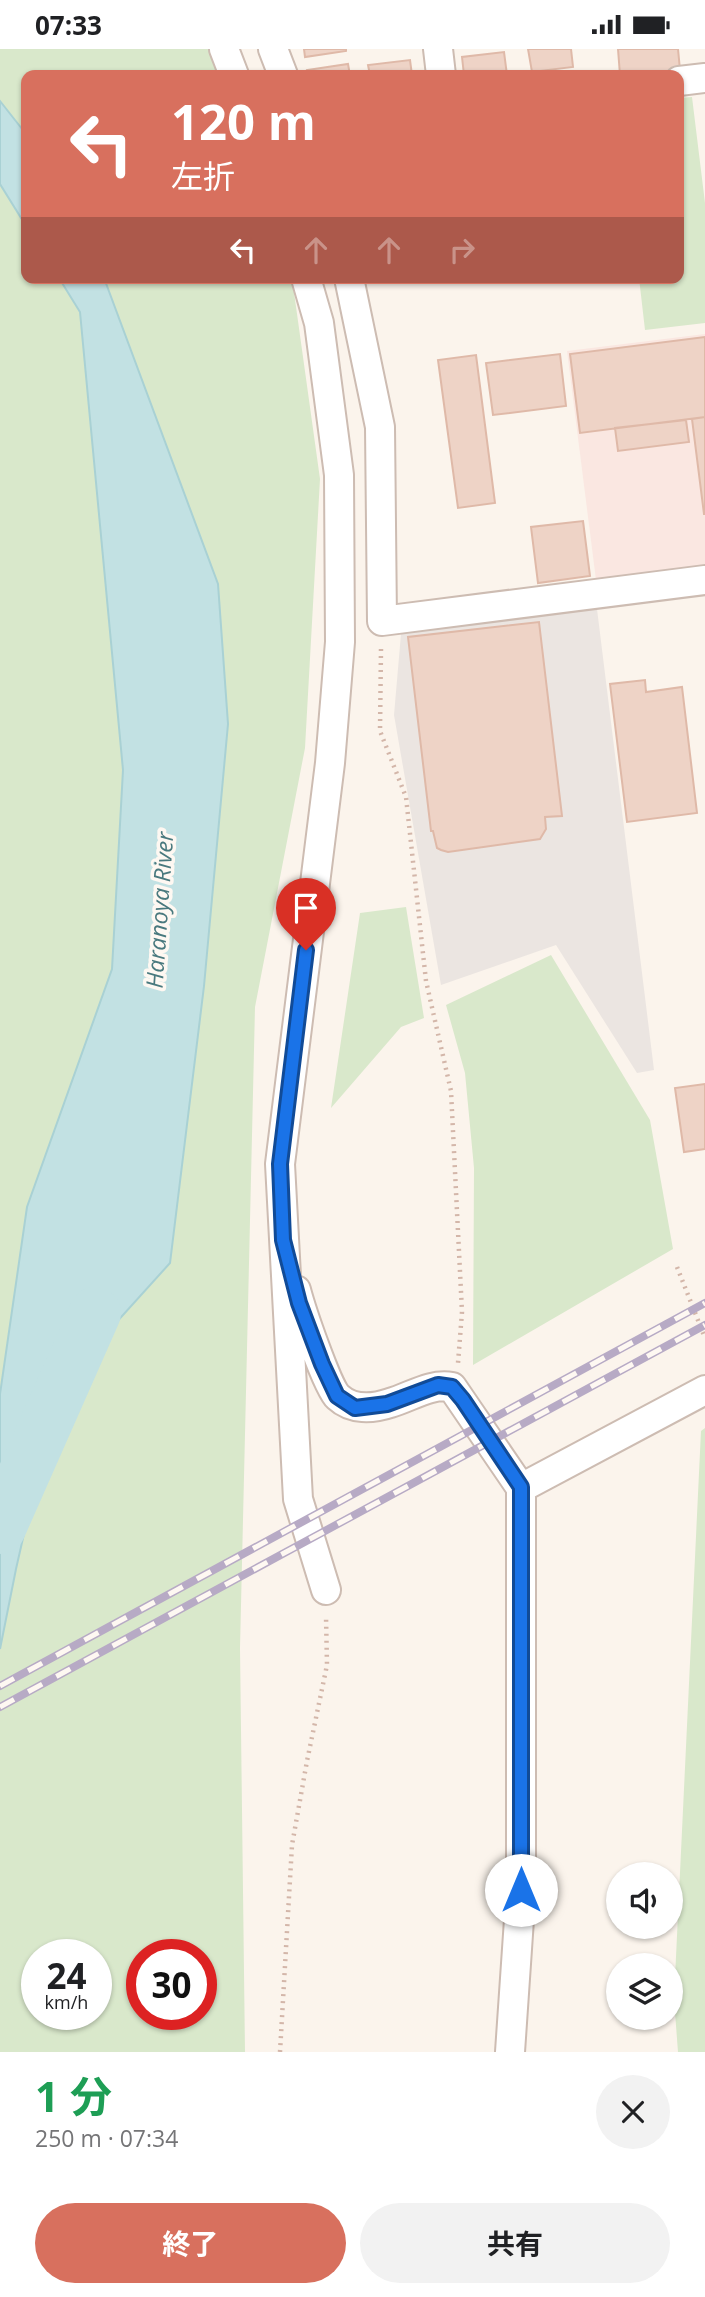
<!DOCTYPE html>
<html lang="ja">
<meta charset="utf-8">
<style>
body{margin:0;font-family:"Open Sans","Noto Sans JP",sans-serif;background:#f2f2f2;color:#202124;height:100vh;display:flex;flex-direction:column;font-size:26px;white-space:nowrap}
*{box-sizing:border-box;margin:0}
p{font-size:23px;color:#757577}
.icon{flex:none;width:38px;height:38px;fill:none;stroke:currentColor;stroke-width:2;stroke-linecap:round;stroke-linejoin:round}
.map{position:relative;height:2003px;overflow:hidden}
.side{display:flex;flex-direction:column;background:#fff;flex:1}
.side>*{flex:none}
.guide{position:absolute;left:21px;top:21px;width:663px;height:214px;border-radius:14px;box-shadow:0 2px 5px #0004;background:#d8705e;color:#fff;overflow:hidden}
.controls{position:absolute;left:606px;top:1813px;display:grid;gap:14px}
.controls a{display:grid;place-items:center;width:77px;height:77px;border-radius:50%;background:#fff;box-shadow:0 2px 5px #0004;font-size:35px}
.speed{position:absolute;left:21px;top:1890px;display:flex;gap:14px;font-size:35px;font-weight:700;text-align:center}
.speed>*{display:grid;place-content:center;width:91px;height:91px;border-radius:50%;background:#fff;box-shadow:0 2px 5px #0004;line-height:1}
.speed small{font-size:18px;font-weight:400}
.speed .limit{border:10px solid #d22;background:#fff;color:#111}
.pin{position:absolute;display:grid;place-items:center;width:60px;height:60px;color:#fff;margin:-72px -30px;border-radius:50% 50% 50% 0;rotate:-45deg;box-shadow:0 0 7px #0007}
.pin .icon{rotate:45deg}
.me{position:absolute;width:77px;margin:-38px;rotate:0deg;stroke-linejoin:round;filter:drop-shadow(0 0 5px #0008)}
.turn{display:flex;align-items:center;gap:24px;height:147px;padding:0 35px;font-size:32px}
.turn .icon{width:91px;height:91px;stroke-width:2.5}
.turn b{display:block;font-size:49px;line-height:60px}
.lanes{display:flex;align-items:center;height:66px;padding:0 35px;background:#0003;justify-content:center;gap:35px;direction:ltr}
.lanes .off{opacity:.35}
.round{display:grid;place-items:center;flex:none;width:74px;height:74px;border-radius:37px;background:#f2f2f2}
.head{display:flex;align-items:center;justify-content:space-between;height:119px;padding:0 35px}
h1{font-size:42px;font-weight:700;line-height:52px;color:#1e9e55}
.cta{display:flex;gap:14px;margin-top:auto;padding:14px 35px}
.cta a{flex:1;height:80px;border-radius:42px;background:#d8705e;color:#fff;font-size:28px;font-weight:700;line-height:80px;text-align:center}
.cta a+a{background:#f2f2f2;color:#202124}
.status{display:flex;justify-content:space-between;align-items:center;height:49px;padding:0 35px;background:#fff;direction:ltr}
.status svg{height:19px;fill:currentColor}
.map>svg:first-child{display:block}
</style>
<div class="status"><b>07:33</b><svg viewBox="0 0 49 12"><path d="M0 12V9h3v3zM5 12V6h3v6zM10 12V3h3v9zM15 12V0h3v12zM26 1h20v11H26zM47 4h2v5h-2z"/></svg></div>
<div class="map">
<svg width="705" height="2003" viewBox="0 0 705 2003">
<rect width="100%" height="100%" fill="#fbf4ec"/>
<path fill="#fae7e1" d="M705,285V518L596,531L567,302Z"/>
<path fill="#ebe5e1" d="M597,560L654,1021L637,1024L556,896L441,936L394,666L401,585Z"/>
<path fill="#d9e8cb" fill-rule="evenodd" d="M0,0H214L224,26H26V229H292L320,430L305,699L255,958L240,1599L245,2003H0ZM37,1906H96V1965H37ZM142,1906H201V1965H142Z
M692,48L705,154V274L645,281L639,229H679V49Z
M406,858L424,969L401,978L331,1059L360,864Z
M551,906L650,1071L673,1200L473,1316L474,1119L465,1024L446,956Z
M705,1379V2003H678L674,1950L701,1382Z"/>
<path fill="#c2e1e3" stroke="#a9d1d4" stroke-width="2" d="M0,52L26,85V177L0,135Z
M59,229H104L218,535L228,675L204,937L170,1214L57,1339L16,1520L0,1600V1345L27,1158L112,920L123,721L80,263Z"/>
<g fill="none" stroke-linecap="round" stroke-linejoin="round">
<path stroke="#c2e1e3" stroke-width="52" d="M0,1479L95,1264"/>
</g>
<path fill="#eed3c6" stroke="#dfb9a8" stroke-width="2" d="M304,0H346V2L305,8Z
M528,0H571L573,18L532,23Z
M618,0H678L680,21L620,26Z
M504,3L507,26H464L462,8Z
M410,11L412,26H370L368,16Z
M348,15L350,26H308L307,21Z
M705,288V368L580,384L570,305Z
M560,305L566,357L493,366L486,314Z
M476,306L495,454L458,459L438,311Z
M705,368V465H704L692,370Z
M686,371L689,393L618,402L615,379Z
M583,472L590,527L538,534L531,478Z
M539,573L562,767L545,768L546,780L540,790L448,803L441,801L437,799L433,782H431L408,588Z
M645,631L646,643L682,638L697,764L627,773L610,635Z
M705,1035V1100L684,1103L675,1039Z"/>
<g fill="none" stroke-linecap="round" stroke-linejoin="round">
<defs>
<path id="minor" d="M224,0L234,26
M273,0L283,26
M438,0L441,26
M679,32L705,29
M306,229L319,274L339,426L340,593L330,714L280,1115L298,1450L326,1541
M349,229L380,378L382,572L705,531
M296,1241C301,1260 327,1338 338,1348C352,1361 372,1360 390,1354C411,1348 430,1334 452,1338L521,1439
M510,2003L521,1841V1439L705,1341"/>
</defs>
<use href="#minor" stroke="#cdbcb2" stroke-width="32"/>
<path stroke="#d3b6a9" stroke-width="4.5" stroke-dasharray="2 5" stroke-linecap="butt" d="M381,600L380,682L406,748L426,932L451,1042L462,1263L458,1314
M677,1218L705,1289
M280,2003L292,1796L307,1712L327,1616L326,1567"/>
<use href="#minor" stroke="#fff" stroke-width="28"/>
<defs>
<path id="rail" d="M0,1637L705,1254
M0,1658L705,1276"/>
</defs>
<use href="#rail" stroke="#b7aac5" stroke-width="8"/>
<use href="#rail" stroke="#fef8f2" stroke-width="5" stroke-dasharray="16" stroke-linecap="butt"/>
</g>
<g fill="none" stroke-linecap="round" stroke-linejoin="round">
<defs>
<path id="route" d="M306,901L280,1115L283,1191L299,1254L322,1315L337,1347L355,1359L387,1355L438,1336L452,1338L463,1351L521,1438V1841"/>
</defs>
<use href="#route" stroke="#114b97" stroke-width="18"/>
<use href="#route" stroke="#1a73e8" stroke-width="12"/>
</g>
<g text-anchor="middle" stroke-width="7" stroke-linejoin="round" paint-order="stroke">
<g font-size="23" font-style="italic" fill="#49797e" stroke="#fef8f2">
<text transform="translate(160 861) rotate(-86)" y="8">Haranoya River</text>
</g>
</g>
</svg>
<div class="controls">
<a><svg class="icon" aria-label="sound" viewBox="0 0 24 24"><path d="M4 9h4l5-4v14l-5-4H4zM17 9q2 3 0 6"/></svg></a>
<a><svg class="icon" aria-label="layers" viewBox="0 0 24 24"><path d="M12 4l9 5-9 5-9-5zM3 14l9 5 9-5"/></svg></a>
</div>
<div class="speed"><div>24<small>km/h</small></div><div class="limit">30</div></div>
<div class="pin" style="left:306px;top:901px;background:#d93025"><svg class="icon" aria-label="arrive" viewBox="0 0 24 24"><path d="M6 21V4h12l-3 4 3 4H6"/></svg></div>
<svg class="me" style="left:521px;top:1841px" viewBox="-20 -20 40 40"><circle r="19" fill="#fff"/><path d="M0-13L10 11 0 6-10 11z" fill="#1a73e8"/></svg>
<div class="guide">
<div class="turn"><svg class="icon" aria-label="left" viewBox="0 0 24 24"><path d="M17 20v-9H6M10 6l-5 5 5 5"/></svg><div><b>120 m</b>左折</div></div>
<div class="lanes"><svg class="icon" aria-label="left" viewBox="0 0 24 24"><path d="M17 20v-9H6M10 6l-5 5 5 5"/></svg><svg class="icon off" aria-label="ahead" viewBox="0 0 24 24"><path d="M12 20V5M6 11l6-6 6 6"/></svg><svg class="icon off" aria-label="ahead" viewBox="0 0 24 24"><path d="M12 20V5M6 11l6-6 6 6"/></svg><svg class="icon off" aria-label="right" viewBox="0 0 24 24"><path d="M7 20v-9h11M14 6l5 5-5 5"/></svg></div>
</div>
</div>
<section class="side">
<div class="head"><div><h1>1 分</h1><p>250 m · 07:34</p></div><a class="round"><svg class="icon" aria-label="close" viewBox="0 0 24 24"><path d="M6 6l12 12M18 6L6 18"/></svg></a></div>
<div class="cta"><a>終了</a><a>共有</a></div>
</section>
